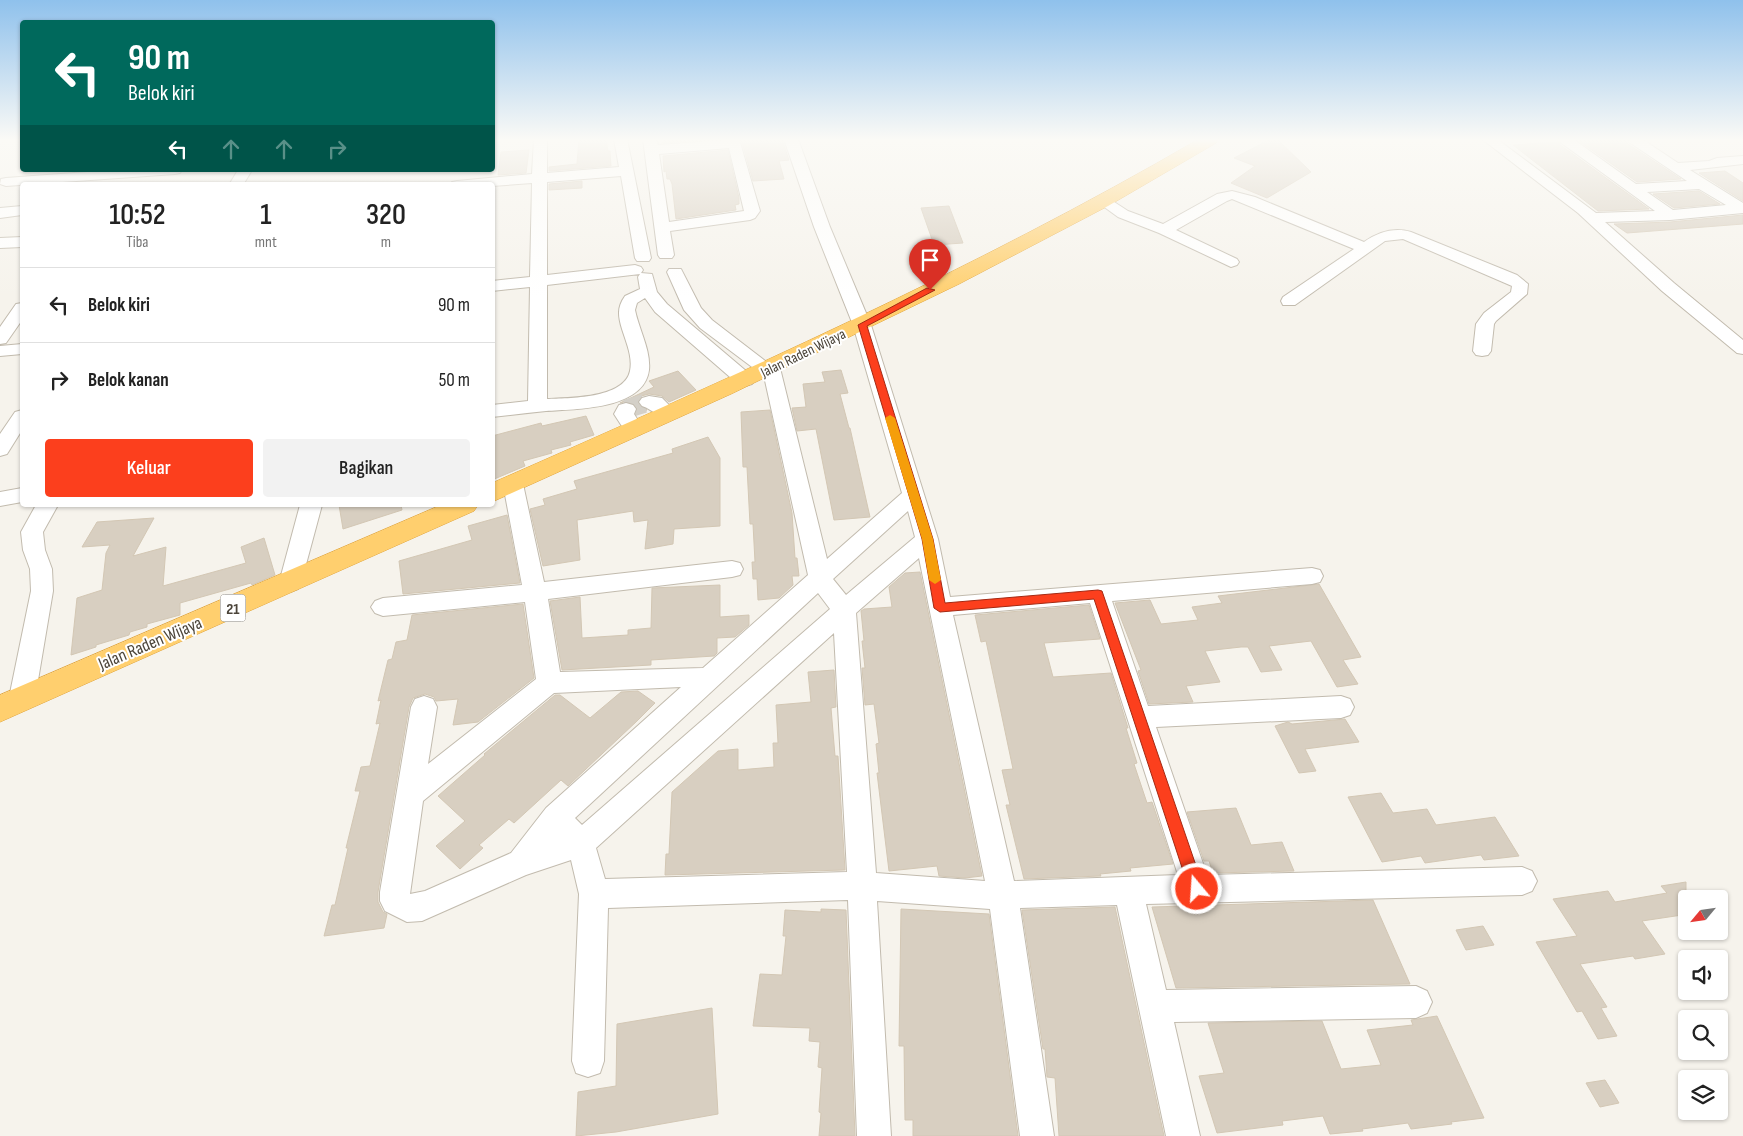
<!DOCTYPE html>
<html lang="id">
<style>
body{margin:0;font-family:"Sofia Sans Condensed",sans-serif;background:#f2f2f2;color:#222;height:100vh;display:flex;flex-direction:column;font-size:19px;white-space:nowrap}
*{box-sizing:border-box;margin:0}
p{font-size:16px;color:#767676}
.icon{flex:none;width:28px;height:28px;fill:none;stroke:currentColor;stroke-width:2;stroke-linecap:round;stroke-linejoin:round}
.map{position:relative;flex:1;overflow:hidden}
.side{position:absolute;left:20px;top:182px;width:475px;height:325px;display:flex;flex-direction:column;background:#fff;border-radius:5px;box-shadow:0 1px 4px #0004}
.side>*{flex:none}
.banner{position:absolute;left:20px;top:20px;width:475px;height:152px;border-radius:5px;box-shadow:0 1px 4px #0004;background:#00695c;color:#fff;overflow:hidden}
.needle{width:32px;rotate:241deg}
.fabs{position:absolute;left:1678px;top:890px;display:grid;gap:10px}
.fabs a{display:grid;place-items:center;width:50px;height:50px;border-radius:5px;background:#fff;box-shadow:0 1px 4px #0004;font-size:25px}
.pin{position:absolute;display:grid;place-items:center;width:42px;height:42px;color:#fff;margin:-51px -21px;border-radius:50% 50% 50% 0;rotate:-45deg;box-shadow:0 0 5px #0007}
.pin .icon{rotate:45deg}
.me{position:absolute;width:55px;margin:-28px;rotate:342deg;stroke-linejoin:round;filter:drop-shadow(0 0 4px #0008)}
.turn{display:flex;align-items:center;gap:18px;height:105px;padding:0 25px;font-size:22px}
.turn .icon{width:65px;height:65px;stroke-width:2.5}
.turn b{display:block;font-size:35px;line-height:42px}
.lanes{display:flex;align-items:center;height:48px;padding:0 25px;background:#0003;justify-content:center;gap:25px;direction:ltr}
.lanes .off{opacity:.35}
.eta{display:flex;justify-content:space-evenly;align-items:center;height:85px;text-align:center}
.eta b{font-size:30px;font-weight:600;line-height:35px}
.cta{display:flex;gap:10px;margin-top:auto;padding:10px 25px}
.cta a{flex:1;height:58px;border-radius:5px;background:#fc3f1d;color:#fff;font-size:20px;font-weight:600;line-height:58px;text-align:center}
.cta a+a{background:#f2f2f2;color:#222}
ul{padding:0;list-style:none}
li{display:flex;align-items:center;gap:15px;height:75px;padding:0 25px;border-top:1px solid #e0e0e0}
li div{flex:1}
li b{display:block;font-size:19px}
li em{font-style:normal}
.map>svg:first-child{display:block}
</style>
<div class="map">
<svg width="1743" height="1136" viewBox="0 0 1743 1136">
<rect width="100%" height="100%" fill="#f6f3ec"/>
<path fill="#d8cfc1" stroke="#d3c7b4" d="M579,139H606L608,151H610L611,166L549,171V167L577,164Z
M663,139H719L663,143Z
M741,139H782L789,160L779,161L784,179L753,181Z
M1271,139H1277L1311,172L1267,198L1231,183L1255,166L1234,158Z
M1625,139L1628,144L1681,179L1637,182L1579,141Z
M1558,142L1559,144L1649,209L1598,211L1513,145Z
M529,150L526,173L498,175L501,152Z
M728,150L739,198V204L735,205L736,210L676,219L672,184L670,179H667L666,171L664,172L663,156Z
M1725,171L1743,183V201L1699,173Z
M582,181V188L549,190V184Z
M1699,191L1720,204L1674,208L1653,194Z
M949,206L963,243L934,245L921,208Z
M1743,215V224L1627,233L1614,224L1670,222Z
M841,370L848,393L840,394L849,428H850L870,517L834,520L816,429L797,431L792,408L806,407L803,384L825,382L822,372Z
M678,371L696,390L669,402L662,396L649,394L641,396L638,403L647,410L637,414L638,408L634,404L627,401L620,403L654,387L649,381Z
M770,410L792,513L795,558H797L799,576H792L793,585L779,598L758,600L757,579H753L752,562H755L753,524H750L747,467H743L741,412Z
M586,416L594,435L570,442L571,445L551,450L552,453L523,461L525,466L492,480V436L541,423L542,426Z
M708,437L720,458V526L674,529L673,544L645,549L648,520L634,522L633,511L577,520L580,560L543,566L530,509L545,505L543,499L577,489L574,481L673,453L672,449Z
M339,505H401L402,510L343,529Z
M507,515L520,583L403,594L399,561L472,540L468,526Z
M154,518L133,556L166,547L163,586L246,563L241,547L264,538L275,575L252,585L251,583L180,603V615L147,624V627L130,632L129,635L96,645V647L71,655L77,598L102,590L106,553L110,545L82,547L97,522Z
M920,572L982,876L965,878L939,876L937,866L889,871L877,773H879L876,744L879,743L874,704L865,705L862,668H865L862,641H864L861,611L864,609L892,607L889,587L905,573Z
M1319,584L1361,657L1343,660L1358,684L1337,687L1311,641L1269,646L1282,670L1261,672L1248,647H1241L1205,651L1220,682L1186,686L1193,702L1149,704L1138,671L1141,670L1115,603L1150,600L1161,624L1198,620L1192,607L1222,603L1218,596Z
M720,585V617L749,615V625L735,637L717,638V653L714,656L651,660V665L562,670L550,601L580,597L582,638L628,635V630L651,628L652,588Z
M523,604L534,678L478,722L453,725L458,699L436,701L434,697L425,694L413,698L409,707L378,892V902L383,912L387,914L384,928L324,936L332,905H335L348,848H346L360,791H355L361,767L370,766L380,723L376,724L381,700L378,701L388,660L392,659L396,642L407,640L412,615Z
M1089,605L1100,639L1044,643L1053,677L1111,673L1128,728H1126L1137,763L1134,764L1147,803L1152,802L1173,864L1130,868L1131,871L1100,874L1101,876L1024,879L1006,805H1010L1002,770L1013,769L986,641L981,642L975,615Z
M834,670L836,707L831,708L835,756H838L845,870L665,875L666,854H669L672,792L718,751L738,749V770L774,767L773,743H778L776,705L811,702L808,672Z
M638,691L655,703L637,721L568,786L561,780L514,823L509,819L479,845L483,848L460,869L436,846L465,821L438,796L485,755L484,754L555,695H560L590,718L621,692Z
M1345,719L1359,742L1305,749L1316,771L1299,773L1275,726L1288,722L1292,724Z
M1381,793L1393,813L1427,809L1436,825L1495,817L1519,856L1484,860L1481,855L1425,863L1421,856L1382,862L1348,797Z
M1236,808L1251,845L1282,842L1294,871L1213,873L1209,861H1204L1187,812Z
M1686,882V921L1682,915L1642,921L1665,954L1635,959L1633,956L1580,964L1607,1007L1601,1008L1617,1036L1598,1039L1582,1011L1577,1012L1536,942L1577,936L1553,899L1608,891L1615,902L1667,893L1661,886Z
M1373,900L1410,984L1176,988L1152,907Z
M1115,907L1164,1136H1059L1055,1078L1047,1077L1045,1049H1043L1022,910Z
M821,909L846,910L855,1136H819L821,1113L819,1112L822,1068L818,1067L820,1042L809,1041L810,1028L753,1026L760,974L782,975L786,936H783L785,910L821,912Z
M901,909L989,914L1018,1136H913V1120H905L904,1046H899Z
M1483,926L1494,945L1466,950L1456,930Z
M712,1008L718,1114L616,1132L576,1136L578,1092L616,1086L617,1024Z
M1437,1016L1484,1118L1451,1122L1452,1124L1411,1129L1408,1123L1362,1129L1363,1131L1330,1134L1323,1116L1282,1121L1283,1125L1217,1133L1199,1076L1224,1073L1208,1023L1322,1021L1341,1069L1381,1065L1367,1030L1413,1025L1411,1020Z
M1605,1080L1619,1103L1600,1107L1586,1083Z"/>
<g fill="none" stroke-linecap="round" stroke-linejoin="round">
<path stroke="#d4d0c8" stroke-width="19" stroke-dasharray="19 9" stroke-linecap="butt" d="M626,409L649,402"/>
<defs>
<path id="minor" d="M534,139H547V173L619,167L614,139H627L651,258L649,261H637L635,258L621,176L547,182V275L635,265L641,267L643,270L641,273L652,274L657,292L667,304L752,376L754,380L752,384L745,386L738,384L655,312L645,298L637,303L635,310C639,330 651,350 649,370C644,410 575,409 546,411C528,413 510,415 492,417V405L528,401L530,287L492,291V281L530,277L532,183L492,186L450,185L452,182L457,181L532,174ZM640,274L638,277L640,289L625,296C617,307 618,316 622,329C626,342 633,357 630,371C624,399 568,398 547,399V285Z
M643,139H656L658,145L739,139L760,211L755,218L750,220L670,231L674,255L672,258H660L658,255ZM729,148L744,211L669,222L659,154Z
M784,139H798L830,227L871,325L938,539L950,597L1312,568L1320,570L1323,576L1320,582L1312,584L1112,601L1148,706L1341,696L1350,699L1354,707L1350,715L1341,718L1156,727L1207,875L1522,867L1532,871L1537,881L1532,891L1522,895L1146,904L1166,990L1416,986L1427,991L1432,1002L1427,1013L1416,1018L1174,1022L1200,1136H1166L1117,905L1020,908L1054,1136H1020L990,909L877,901L891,1136H857L848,900L608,908L604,1061L600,1073L588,1077L576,1073L572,1061L579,894L571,860L526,875L422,921L407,922L385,911L380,901V892L411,707L415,699L424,696L433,699L437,707L428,764L536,679L525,602L383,616L375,613L371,607L375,601L383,598L522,585L503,484L506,479L513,477L520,479L523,484L544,582L732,561L740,563L743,569L740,575L732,577L548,599L560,672L703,668L808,575L764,376L700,328L684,310L667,272L669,269H681L701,308L712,320L768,363L777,364L780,368L827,559L902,493L853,325L814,227ZM908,511L915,537L846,595L833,579ZM919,558L985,881L876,873L856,613ZM818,593L830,609L582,825L575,818ZM1090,603L1178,875L1014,881L953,615ZM834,633L847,872L605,879L596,848ZM681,687L546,808L511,853L425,891L410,894L423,801L554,693Z
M1482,139H1497L1596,213L1655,211L1560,142L1559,139H1573L1636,184L1687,181L1629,142L1628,139H1642L1678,163L1709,161L1717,158L1743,156V164L1690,170L1743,203V213L1670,220L1605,222L1674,283L1743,340V354L1737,353L1662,291L1578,213ZM1699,189L1726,205L1673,210L1647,192Z
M115,170H182L180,173L175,174L6,186L0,184L1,179L6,178Z
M238,170H252L243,185H229Z
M1232,191L1255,197L1364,242C1378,232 1395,227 1411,232L1517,275L1528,284L1527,294L1496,321L1494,324L1491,351L1488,355L1482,356L1476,355L1473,351L1476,324L1484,313L1511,292L1512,286L1403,239L1385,241L1295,305H1283L1281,301L1283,297L1354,249L1232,199L1227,201L1176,230L1237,259L1239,262L1237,265L1231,267L1159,233L1118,217L1096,201L1098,198H1108L1128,211L1163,224L1217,194Z
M22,206V215L0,218V208Z
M22,237V247L0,248V238Z
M22,303V320L6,343L0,344V327L16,304Z
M22,344V354L0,356V346Z
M649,396L662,398L678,414L675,418C660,422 655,410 642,406L639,402L642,398Z
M626,403L633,405L636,409L634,414L644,430L641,434L634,436L627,434L614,414L619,405Z
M22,410V430L7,454L0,456V434L15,412Z
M22,488V502L0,506V492Z
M36,505H58L43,532L45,550L52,569L53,591L35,698L31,705L22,709L13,705L9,698L31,591L30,569L23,550L21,532Z
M300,505H322L301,583L298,589L290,592L282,589L279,583Z"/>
<path id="highway" d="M1199,139H1218L1216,143L1108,206L959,284L731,394L492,502V483C733,377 972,271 1199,139Z
M441,505H478L474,511L0,722V695Z"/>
</defs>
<use href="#minor" stroke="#c2bbae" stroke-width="2"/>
<use href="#highway" stroke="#e0a43c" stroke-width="1"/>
<use href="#minor" fill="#fff" fill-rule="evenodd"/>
<use href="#highway" fill="#ffcf6e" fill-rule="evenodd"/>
</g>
<linearGradient id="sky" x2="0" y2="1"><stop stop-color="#8fc1ec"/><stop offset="0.47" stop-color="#fbfaf6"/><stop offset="1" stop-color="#fbfaf6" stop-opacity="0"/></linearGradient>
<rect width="1743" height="298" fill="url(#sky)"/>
<path fill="#fc3f1d" stroke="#a42913" d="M927,288L935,290L867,326L933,539L945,603L1098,590L1102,591L1204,889L1202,894L1197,896L1191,894L1189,889L1094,599L940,612L934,608L922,539L858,325Z"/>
<path fill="#f59e0b" d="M890,415L895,418L933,539L941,580L935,584L929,580L922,539L885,418Z"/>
<g text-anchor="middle" stroke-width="4" stroke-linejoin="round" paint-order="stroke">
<g font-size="15" fill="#4b4439" stroke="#fff">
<text transform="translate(803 353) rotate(-26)" y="5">Jalan Raden Wijaya</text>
</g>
<rect fill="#fff" stroke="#817c74" stroke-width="1" x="220.5" y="594.5" width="25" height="27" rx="4"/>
<g font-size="16" font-weight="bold" fill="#4b4439">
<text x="233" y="614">21</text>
</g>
<g font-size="18" fill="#4b4439" stroke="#fff">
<text transform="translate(150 643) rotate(-23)" y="6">Jalan Raden Wijaya</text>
</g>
</g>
</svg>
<div class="fabs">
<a><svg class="needle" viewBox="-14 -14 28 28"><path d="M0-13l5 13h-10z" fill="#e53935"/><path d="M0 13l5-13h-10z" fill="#767676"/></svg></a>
<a><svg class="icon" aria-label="sound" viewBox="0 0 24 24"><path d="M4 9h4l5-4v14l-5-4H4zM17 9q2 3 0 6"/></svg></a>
<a><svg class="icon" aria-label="search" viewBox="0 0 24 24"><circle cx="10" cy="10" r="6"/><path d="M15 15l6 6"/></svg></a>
<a><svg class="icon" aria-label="layers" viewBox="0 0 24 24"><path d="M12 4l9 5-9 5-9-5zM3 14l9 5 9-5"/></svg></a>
</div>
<div class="pin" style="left:930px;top:290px;background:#d93025"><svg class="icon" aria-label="arrive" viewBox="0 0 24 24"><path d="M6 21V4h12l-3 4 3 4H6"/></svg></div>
<svg class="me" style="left:1197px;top:889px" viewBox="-20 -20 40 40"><circle r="17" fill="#fc3f1d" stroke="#fff" stroke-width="3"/><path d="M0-11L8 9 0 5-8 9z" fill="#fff"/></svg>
<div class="banner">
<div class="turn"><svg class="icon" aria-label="left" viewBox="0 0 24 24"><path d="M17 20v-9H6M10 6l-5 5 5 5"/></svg><div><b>90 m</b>Belok kiri</div></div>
<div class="lanes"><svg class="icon" aria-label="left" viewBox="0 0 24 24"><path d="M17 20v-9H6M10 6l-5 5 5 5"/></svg><svg class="icon off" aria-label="ahead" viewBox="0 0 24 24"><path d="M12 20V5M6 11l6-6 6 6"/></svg><svg class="icon off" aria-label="ahead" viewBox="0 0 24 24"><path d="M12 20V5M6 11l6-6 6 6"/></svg><svg class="icon off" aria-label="right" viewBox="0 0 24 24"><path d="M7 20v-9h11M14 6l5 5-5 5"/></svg></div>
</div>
<section class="side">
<div class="eta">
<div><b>10:52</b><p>Tiba</p></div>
<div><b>1</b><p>mnt</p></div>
<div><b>320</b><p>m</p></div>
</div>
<ul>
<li><svg class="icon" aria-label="left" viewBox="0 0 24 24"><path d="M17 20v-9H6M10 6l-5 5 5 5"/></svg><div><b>Belok kiri</b></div><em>90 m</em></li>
<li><svg class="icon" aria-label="right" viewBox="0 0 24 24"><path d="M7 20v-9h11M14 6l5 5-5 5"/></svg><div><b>Belok kanan</b></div><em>50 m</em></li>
</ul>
<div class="cta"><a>Keluar</a><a>Bagikan</a></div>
</section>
</div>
